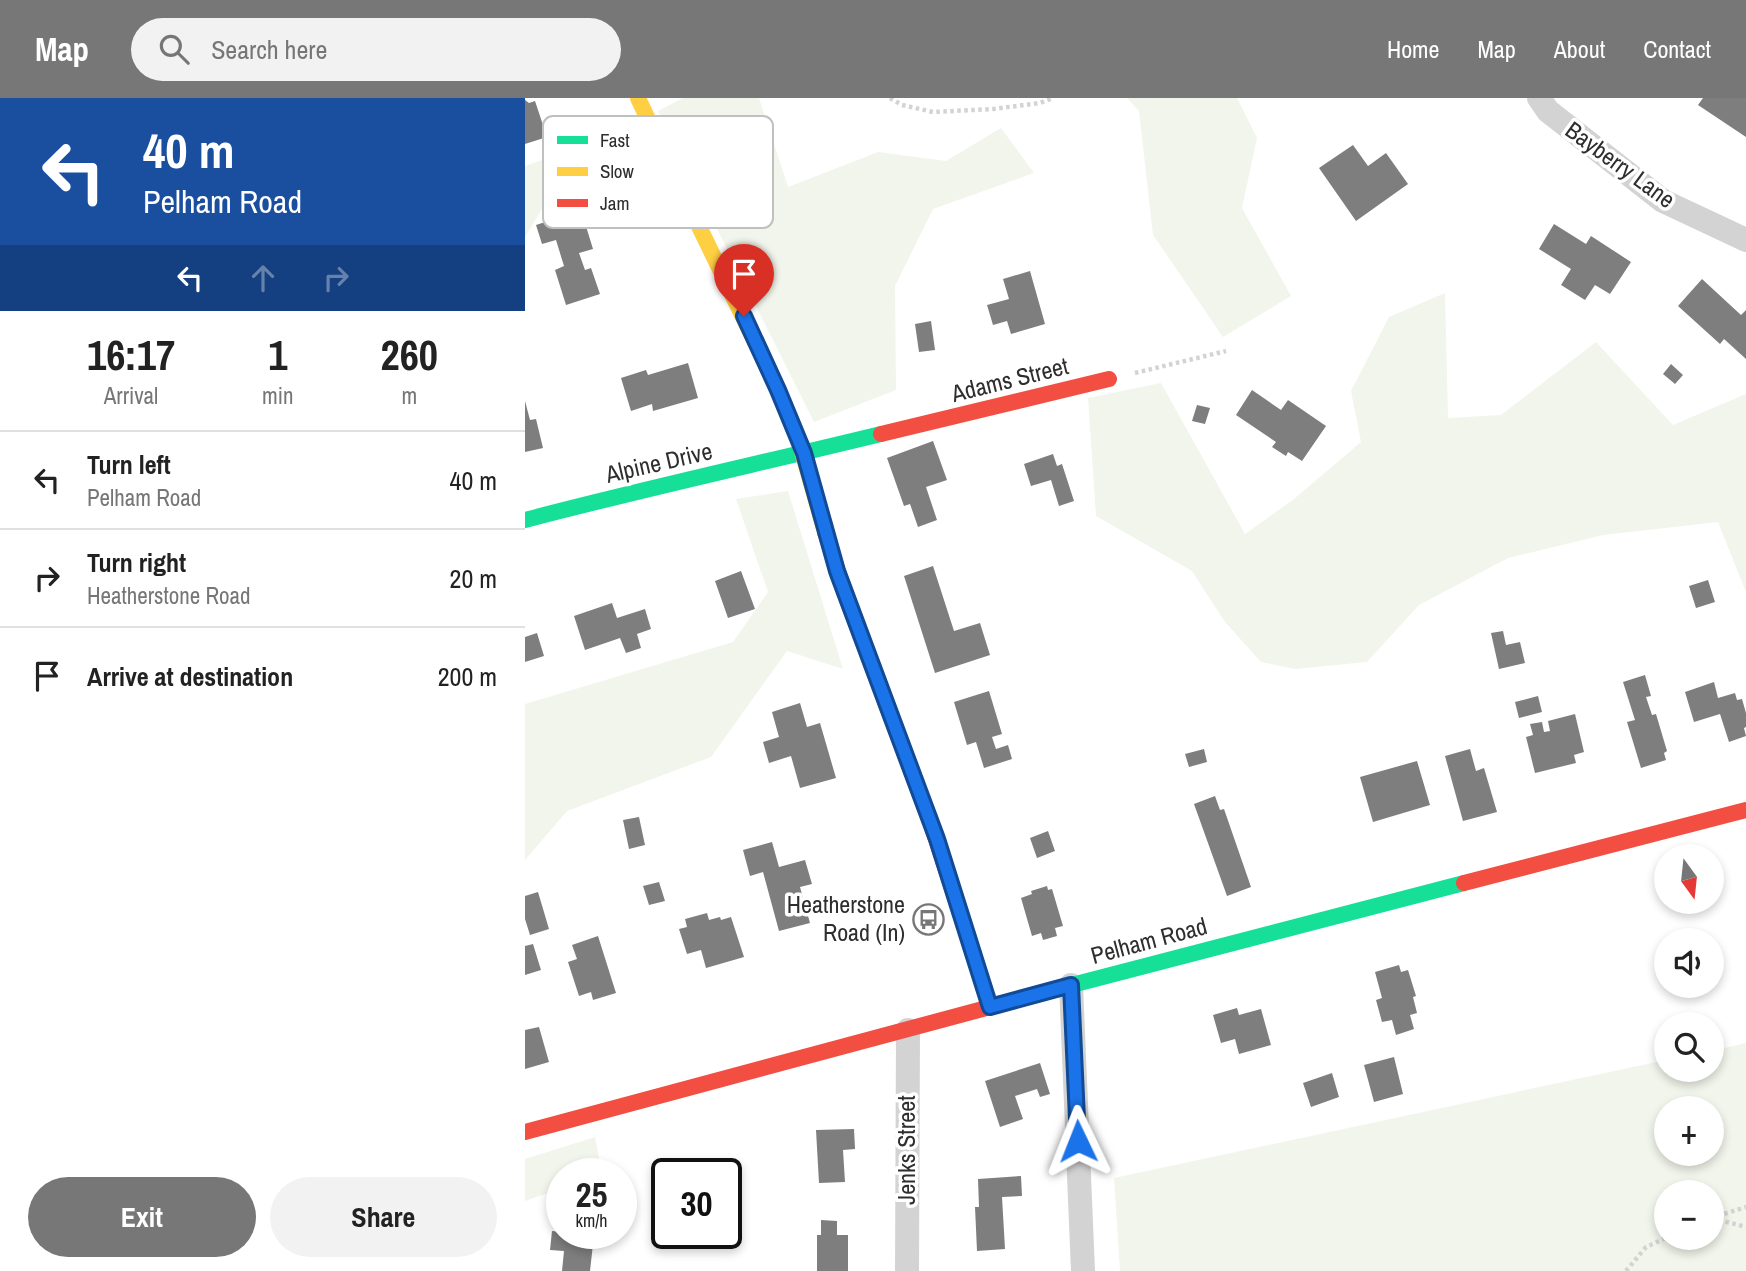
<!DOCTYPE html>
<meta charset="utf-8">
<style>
body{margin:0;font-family:"Archivo Narrow",sans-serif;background:#f2f2f2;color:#222;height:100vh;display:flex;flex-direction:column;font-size:26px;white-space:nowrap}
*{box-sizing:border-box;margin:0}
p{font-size:23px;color:#767676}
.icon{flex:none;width:38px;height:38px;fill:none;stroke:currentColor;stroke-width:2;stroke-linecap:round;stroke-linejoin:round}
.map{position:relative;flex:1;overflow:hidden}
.panel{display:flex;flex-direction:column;background:#fff;width:525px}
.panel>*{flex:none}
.top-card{background:#1a4fa0;color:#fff;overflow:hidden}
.needle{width:46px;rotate:165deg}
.buttons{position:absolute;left:1129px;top:746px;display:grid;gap:14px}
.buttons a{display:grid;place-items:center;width:70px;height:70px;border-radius:50%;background:#fff;box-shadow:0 4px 10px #0003;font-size:35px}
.speed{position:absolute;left:21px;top:1060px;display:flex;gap:14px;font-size:35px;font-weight:700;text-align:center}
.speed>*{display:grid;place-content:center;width:91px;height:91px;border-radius:50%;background:#fff;box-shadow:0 4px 10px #0003;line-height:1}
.speed small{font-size:18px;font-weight:400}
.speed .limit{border:4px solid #111;border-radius:10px;background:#fff;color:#111}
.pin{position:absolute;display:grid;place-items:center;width:60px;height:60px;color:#fff;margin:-72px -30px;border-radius:50% 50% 50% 0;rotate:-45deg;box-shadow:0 0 7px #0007}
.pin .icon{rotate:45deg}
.me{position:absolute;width:77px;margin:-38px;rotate:358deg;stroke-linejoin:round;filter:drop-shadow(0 0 5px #0008)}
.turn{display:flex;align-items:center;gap:24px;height:147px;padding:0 28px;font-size:32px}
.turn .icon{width:91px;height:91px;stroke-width:2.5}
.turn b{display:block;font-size:49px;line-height:60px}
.lanes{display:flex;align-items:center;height:66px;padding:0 28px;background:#0003;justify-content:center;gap:35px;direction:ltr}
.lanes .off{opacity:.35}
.eta{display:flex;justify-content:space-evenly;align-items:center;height:119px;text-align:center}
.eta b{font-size:42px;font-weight:700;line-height:49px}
.button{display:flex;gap:14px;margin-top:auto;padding:14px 28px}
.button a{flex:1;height:80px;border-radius:42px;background:#777;color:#fff;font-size:28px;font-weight:700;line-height:80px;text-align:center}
.button a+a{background:#f2f2f2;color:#222}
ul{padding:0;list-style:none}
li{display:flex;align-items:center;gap:21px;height:98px;padding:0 28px;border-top:2px solid #e0e0e0}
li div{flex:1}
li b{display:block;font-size:26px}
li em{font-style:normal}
header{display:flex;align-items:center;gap:42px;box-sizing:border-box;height:98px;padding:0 35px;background:#777;color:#fff}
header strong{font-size:33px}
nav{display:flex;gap:38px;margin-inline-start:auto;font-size:24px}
.search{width:490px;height:63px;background:#f2f2f2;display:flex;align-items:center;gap:18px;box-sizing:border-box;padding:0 24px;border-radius:38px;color:#767676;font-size:26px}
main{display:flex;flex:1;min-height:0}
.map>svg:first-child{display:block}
</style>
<header>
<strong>Map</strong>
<div class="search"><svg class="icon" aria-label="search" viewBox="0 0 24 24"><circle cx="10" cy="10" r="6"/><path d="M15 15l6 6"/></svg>Search here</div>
<nav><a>Home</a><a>Map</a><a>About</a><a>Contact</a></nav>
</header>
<main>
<section class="panel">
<div class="top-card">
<div class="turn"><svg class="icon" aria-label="left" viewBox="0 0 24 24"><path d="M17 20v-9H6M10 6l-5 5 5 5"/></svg><div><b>40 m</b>Pelham Road</div></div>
<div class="lanes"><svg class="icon" aria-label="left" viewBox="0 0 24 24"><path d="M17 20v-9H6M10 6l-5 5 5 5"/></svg><svg class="icon off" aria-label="ahead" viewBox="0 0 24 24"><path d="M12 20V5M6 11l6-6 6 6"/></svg><svg class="icon off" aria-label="right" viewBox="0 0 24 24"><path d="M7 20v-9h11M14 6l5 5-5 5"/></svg></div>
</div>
<div class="eta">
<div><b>16:17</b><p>Arrival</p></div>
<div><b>1</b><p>min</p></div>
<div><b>260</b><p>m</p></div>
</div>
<ul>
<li><svg class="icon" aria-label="left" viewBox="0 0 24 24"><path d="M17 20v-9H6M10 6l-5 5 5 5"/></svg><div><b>Turn left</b><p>Pelham Road</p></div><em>40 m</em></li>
<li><svg class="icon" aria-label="right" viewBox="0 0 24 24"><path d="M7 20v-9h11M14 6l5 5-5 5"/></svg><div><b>Turn right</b><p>Heatherstone Road</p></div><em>20 m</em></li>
<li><svg class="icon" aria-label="arrive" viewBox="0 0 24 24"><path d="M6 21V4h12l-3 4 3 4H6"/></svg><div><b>Arrive at destination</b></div><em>200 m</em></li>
</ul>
<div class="button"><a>Exit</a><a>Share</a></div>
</section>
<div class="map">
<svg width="1221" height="1173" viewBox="0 0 1221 1173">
<rect width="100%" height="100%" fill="#fff"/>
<path fill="#f2f5eb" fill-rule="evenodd" d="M158,0H234L263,89L353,54L421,63L476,30L509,75L408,111L370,188L371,292L289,324L133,13Z
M602,0H712L732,40L717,110L766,198L698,239L628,137L614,13Z
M37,55L87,101L20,106L0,139V68Z
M920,195L923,320L976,317L1071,244L1148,327L1221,296V494L1193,424L1078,437L983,460L894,507L842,564L770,571L736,564L700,524L667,473L571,418L563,300L636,285L720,436L769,401L836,344L826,293L864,219Z
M263,393L318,571L262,553L186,659L42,713L0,762V606L208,544L243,494L211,401Z
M1221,945V1173H595L589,1080L1141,962V971H1186L1187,953ZM1141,1010H1186V1055H1141ZM1141,1094H1186V1139H1141Z
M70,1039L77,1075L37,1076V1090L0,1103V1061Z"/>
<path fill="#7e7e7e" d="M1178,0H1221V39L1173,7Z
M0,2L4,5L10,3L22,39L0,46Z
M828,47L843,68L861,55L883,86L831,123L794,70Z
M56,112L68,151L54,155L60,172L66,170L75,196L41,207L30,172L39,168L31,142L17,146L11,127Z
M1029,126L1061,146L1066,138L1106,164L1085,196L1070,187L1060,202L1036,187L1046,171L1014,151Z
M505,173L520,226L486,236L482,223L468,227L462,207L484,201L478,181Z
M1177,181L1216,217L1221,212V261L1199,241L1195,246L1153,208Z
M406,223L410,252L394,254L390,226Z
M163,265L173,300L128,313L127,306L106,313L96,280L121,272L123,277Z
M1146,266L1158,277L1150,286L1138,276Z
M727,292L756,312L763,302L801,328L777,363L763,354L761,358L747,349L751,344L711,317Z
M0,303L5,322L11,321L18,350L0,354Z
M672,307L685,310L680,326L667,323Z
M408,343L422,382L401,389L412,422L393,429L385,406L379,408L362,360Z
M528,356L532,368L537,366L549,403L534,408L526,382L506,388L499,366Z
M408,468L429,533L455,525L465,557L410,575L379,478Z
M216,473L230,511L203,520L190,483Z
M1183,482L1190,504L1171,510L1164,488Z
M87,505L92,520L120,511L126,531L112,536L116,550L101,555L95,540L60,552L49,518Z
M978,533L981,547L995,544L1000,565L974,571L966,535Z
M12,535L19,558L0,564V539Z
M1120,577L1126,598L1121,599L1127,617L1131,616L1142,653L1139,655L1141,662L1116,670L1102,624L1110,622L1098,584Z
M1189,584L1193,600L1210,595L1212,602L1217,601L1221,615V629L1219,630L1221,638L1204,644L1195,616L1169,624L1160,594Z
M464,593L477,636L467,639L471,651L483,647L487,661L459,670L451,644L442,647L429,604Z
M1013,598L1017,614L994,620L990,604Z
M275,605L282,629L295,625L311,680L275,690L266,658L244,665L238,644L254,639L247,614Z
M1050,616L1059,654L1049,657L1051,665L1010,675L1001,639L1008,637L1005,626L1017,624L1019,634L1025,633L1023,623Z
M679,651L682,664L664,669L660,656Z
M945,651L951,673L959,670L972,714L938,723L920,658Z
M892,663L905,707L848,724L835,679Z
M690,698L695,712L699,711L726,789L702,798L669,706Z
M114,719L120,747L104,751L98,722Z
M523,733L530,753L512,760L505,740Z
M247,744L254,769L280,762L287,786L275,789L285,825L254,833L238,774L225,778L218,752Z
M134,784L140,803L124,807L118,788Z
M522,788L523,792L527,791L538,828L530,830L532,838L518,842L516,835L507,838L496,800L507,796L506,793Z
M13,794L24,831L5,837L0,821V798Z
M182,815L184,822L195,819L196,822L206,819L219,859L181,870L176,852L162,856L154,831L162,829L160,821Z
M73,838L91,895L68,902L66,894L54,898L43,864L52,861L47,847Z
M8,846L16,872L0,877V848Z
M874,867L876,874L883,872L891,898L888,899L892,915L885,917L889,931L871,937L867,922L857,924L851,902L857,900L850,874Z
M712,910L714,917L736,911L746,947L714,956L710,941L696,945L688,917Z
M14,929L24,964L0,971V932Z
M869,959L878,996L849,1004L839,967Z
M515,965L525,996L515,999L512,991L490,998L498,1021L475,1029L460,983Z
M807,975L814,999L786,1009L778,985Z
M329,1031L330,1051L318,1052L320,1084L294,1085L291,1032Z
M200,1060L202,1076H158L157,1070L188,1066V1062Z
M496,1078L497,1098L477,1099L480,1151L452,1153L450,1109H454L453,1081Z
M142,1090V1119L139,1120L133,1092Z
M296,1122L312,1123V1137H323V1173H292V1137H296Z
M27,1133L37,1134V1136L69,1137L65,1173H37L39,1153L25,1152Z"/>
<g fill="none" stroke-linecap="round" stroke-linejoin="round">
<path stroke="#d3d3d3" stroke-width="4.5" stroke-dasharray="3.5 3.5" stroke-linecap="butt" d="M365,0L377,7L408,14L468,11L515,5L528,0
M610,275L701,253
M1186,1120L1221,1109
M1187,1120L1221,1129
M1101,1173L1121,1149L1143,1139"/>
<path stroke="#d3d3d3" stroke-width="24" d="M1014,0L1023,13L1138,103L1221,142
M546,887L558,1173
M382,1173L383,932"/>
<path stroke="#16e098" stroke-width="16" d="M0,422C118,391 237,365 356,336
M547,887L939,785"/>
<path stroke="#ffcf43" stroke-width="16" d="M113,0L151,81L249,283L274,343L300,434
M435,815L465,909"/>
<path stroke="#f24e42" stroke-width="16" d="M356,336L584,281
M300,434L323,504L407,729L435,815
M939,785L1221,712
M0,1034L547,887"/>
</g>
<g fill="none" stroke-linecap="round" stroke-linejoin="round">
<defs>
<path id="route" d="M219,218L253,292L279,355L312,473L412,741L465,909L546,887L553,1043"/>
</defs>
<use href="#route" stroke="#114b97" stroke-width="18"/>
<use href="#route" stroke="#1a73e8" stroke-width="12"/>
</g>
<defs>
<symbol id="bus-ring" viewBox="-11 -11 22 22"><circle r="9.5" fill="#fff" stroke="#777" stroke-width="1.5"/><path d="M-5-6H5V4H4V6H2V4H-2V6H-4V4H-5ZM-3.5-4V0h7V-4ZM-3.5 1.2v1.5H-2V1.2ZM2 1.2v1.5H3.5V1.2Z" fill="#777"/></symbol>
</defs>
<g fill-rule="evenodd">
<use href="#bus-ring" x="386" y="804" width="35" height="35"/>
</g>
<g text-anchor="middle" stroke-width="7" stroke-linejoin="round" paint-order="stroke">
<g font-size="24" fill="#2e2e2e" stroke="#fff">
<text transform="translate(1095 67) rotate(36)" y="8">Bayberry Lane</text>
<text transform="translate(485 282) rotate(-14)" y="8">Adams Street</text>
<text transform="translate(134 365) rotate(-13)" y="8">Alpine Drive</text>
<text transform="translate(624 843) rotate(-15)" y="8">Pelham Road</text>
<text transform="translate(382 1052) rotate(-90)" y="8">Jenks Street</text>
</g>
<g font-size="24" fill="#2e2e2e" stroke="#fff" text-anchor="end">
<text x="380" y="815">Heatherstone<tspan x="380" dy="28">Road (In)</tspan></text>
</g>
</g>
<rect x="18" y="18" width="230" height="112" rx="10" fill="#fff" stroke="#c0c0c0" stroke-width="2"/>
<rect x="32" y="38" width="31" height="8" fill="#16e098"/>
<rect x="32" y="69" width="31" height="9" fill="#ffcf43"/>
<rect x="32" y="101" width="31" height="8" fill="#f24e42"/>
<g font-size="19" fill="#2e2e2e">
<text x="75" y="49">Fast</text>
<text x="75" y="80">Slow</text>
<text x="75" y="112">Jam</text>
</g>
</svg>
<div class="buttons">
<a><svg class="needle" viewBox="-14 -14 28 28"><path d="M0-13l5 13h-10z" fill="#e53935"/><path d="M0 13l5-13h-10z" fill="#767676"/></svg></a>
<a><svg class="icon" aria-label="sound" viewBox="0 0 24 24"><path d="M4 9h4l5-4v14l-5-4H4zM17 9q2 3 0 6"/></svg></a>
<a><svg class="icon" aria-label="search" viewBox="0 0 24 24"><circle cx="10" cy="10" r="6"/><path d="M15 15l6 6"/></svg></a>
<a>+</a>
<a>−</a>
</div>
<div class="speed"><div>25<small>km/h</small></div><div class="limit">30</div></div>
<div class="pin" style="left:219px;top:218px;background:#d93025"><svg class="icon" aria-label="arrive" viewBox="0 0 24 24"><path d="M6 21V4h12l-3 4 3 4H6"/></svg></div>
<svg class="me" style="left:553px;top:1043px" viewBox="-20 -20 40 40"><path d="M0-17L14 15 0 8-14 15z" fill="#1a73e8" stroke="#fff" stroke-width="4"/></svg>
</div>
</main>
